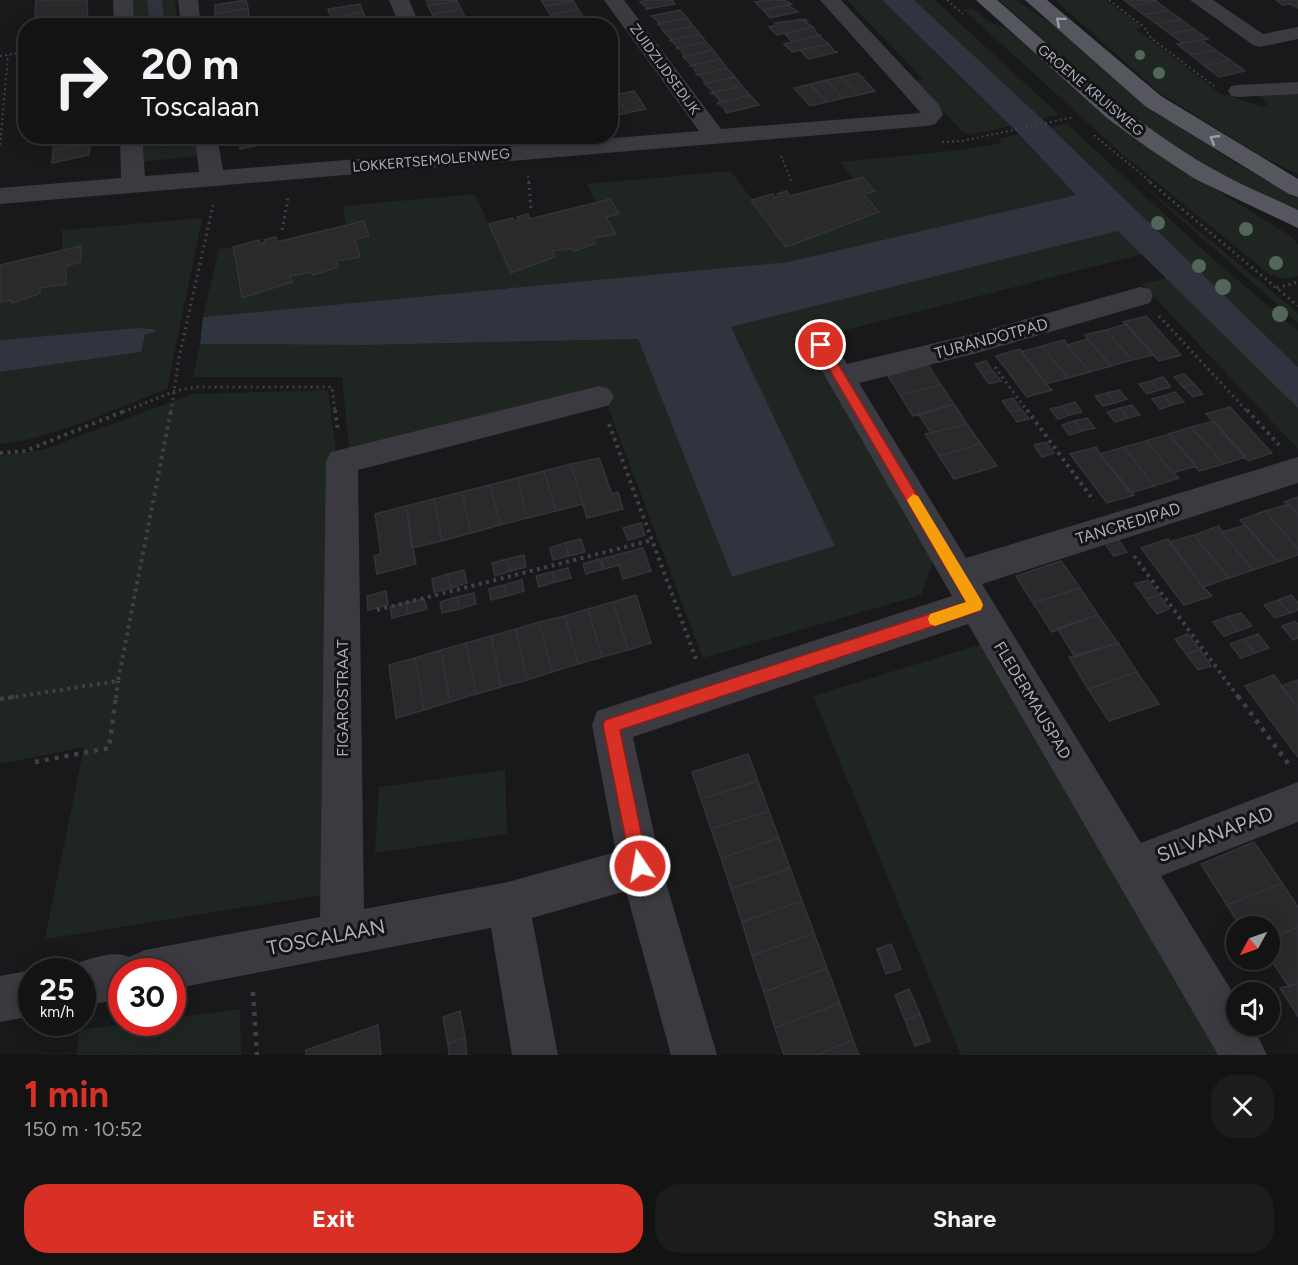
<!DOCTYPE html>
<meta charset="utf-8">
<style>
body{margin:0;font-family:Figtree,sans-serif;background:#1c1c1d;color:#f1f3f6;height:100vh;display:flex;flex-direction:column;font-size:22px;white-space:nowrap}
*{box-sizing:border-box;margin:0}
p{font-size:20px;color:#9d9ea0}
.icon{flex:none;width:33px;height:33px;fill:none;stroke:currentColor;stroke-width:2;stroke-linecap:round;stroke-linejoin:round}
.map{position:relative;height:1055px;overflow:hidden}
.details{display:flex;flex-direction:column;background:#131314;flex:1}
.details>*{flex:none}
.guide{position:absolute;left:18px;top:18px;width:600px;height:126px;border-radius:24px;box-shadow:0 3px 15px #0003,0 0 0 2px #323234;background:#131314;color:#f1f3f6;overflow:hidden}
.needle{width:39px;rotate:230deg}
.fabs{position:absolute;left:1226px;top:916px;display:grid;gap:12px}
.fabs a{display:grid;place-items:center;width:54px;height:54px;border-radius:50%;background:#131314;box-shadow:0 3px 15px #0003,0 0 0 2px #323234;font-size:30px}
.speed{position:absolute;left:18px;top:958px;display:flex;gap:12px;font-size:30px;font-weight:700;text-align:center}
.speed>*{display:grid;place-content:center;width:78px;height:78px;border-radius:50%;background:#131314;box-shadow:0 3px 15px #0003,0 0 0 2px #323234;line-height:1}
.speed small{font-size:15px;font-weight:400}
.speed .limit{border:9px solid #d22;background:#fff;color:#111}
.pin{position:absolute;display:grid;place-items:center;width:51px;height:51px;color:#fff;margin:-26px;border:3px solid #fff;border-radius:50%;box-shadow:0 2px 6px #0007}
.me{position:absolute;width:66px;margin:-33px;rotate:348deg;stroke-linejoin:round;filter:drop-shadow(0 0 4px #0008)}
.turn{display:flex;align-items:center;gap:21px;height:126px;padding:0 24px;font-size:27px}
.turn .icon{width:78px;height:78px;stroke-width:2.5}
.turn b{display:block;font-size:42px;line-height:51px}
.round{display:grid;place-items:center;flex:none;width:63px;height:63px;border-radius:24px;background:#1c1c1d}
.head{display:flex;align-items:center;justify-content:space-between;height:102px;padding:0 24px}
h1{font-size:36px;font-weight:700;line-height:45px;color:#d93025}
.cta{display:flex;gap:12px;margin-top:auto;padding:12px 24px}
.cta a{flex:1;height:69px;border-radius:24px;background:#d93025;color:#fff;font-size:24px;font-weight:700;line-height:69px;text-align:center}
.cta a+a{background:#1c1c1d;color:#f1f3f6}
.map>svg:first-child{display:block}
</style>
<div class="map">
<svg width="1298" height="1055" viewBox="0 0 1298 1055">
<rect width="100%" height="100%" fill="#19191b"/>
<path fill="#1f2622" d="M129,0H147L150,25H130Z
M162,0H175L178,25H165Z
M847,0H882L1011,126L974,134L963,132L914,82L923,79Z
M914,0H935L1059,115L1042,119Z
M999,0H1016L1050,23L1153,110L1240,166L1298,197V216C1250,190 1200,166 1156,133C1101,92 1050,45 999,0Z
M1055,0H1106L1142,27L1136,29L1222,95H1229L1262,107L1269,104L1254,93L1298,91V174L1261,156L1160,93Z
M974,9L988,21L1007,29L1106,116L1146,147L1289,235L1298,244V276L1285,279L1270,275L1120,152L964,10Z
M1067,124L1214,260L1298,331V367L1050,127Z
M1018,134L1077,195L788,262L203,317L219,249L232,248L241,299L292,282L291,276L312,272L313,275L338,267L337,262L360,257L356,240L370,236L365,221L346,225L343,206L475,194L511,274L555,258L553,252L572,248L574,251L597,243L594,237L616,234L607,217L619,214L611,199L596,202L587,184L731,171L786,247L881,212L866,194L876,190L864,176L854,179L840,162L962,150L1001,143L1000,139Z
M138,137H161L162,148L179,144V137H194V141L204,140L207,155L140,162Z
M1131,175L1298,313V323Z
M202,218L167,389C113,409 57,438 0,444V372L140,352L145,335L156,329L137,328L0,340V302L11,300L12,303L41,295V289L66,284L67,266L82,262V246L62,250V230Z
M1118,231L1143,254L834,333L816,340L933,561L921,595L703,658L601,389L595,387L349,449L342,377H193L200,344L365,345L638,339L732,577L730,327Z
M1168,278L1298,408V449L1142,284Z
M328,390L336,451L325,660L328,894L45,939L84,747L0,764V456L42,450L193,394Z
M982,644L1222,1055H961L813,696Z
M505,770L507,834L375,853L379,787Z
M240,1009L241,1055H77L79,1030L133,1023H172L173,1018Z"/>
<path fill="#2f343f" d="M147,0H162L165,25H150Z
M882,0H914L1042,119L1298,367V408L1118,231L731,327L835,546L732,577L638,339L365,345L200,344L203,317L788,262L1076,195L1011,126Z
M137,328L156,329L154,332L145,335L141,352L0,372V340Z"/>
<path fill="#2a292c" stroke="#343337" stroke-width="1.5" d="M36,0H87L88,26H34Z
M246,0L248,8L215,14V5Z
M426,0H457V1L428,6Z
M541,0H572L573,1L545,6Z
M648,0H672L675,4L646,9L647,8L640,2Z
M767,0H784L791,4L763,10L755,2Z
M1124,0H1154L1156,1L1132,6Z
M1276,0H1298V8L1290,4L1283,5Z
M457,1L461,9L432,14L428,6Z
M573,1L578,9L550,15L545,6Z
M1156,1L1168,10L1144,15L1132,6Z
M360,4L363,12L331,18L328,9Z
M791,4L789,6L798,12L770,18L763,10Z
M248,8L249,16L219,22L218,19H216L215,14Z
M461,9L465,17L436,22L432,14Z
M578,9L584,18L555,23L550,15Z
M680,10L687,18L658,24L659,22L651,16Z
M1168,10L1181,19L1157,24L1144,15Z
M363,12L367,21L334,26L331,18Z
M249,16L252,24L217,26L219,22Z
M465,17L470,25L438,26L436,22Z
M687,18L693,26L664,32L660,25L658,24Z
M805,19L807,21H804L813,27L777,35L769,27L777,25L775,23Z
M1181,19L1194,29L1170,34L1157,24Z
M693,26L700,34L670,40L671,39L664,32Z
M813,27L818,35H821L792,42L785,34Z
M1194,29L1208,39L1183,43L1170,34Z
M700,34L706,42L676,48L678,47L670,40Z
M821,35L820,37L829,44L792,52L784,44Z
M1201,40L1216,50L1191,55L1177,44Z
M706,42L713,50L683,57L684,55L680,49L676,48Z
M829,44L834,51L838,52L808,59L800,50Z
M713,50L720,59L690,66L691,64L683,57Z
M1216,50L1230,60L1205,66L1191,55Z
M720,59L727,68L697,75L693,66H690Z
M1230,60L1245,71L1219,77L1205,66Z
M727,68L735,77L704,84L705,82L700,75H697Z
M858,73L875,91L859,95L841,77Z
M735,77L742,86L711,93L713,91L704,84Z
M841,77L859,95L843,98L826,80Z
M826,80L843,98L827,102L810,84Z
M810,84L827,102L810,106L794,88Z
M742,86L750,95L718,103L720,101L714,94L711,93Z
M634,91L646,109L627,113L616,95Z
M616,95L627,113L610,117V97Z
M750,95L759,105L726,113L725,111H727L718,103Z
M67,136H90V143L53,151V139Z
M278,136L279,141L240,149L241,137Z
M330,136H353L355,140L333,145Z
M90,143L89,155L52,163L53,151Z
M863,177L875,191L864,194L879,212L786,247L751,200L773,194L775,198L780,196L777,194L787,191L790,196Z
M610,199L619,214L606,217L616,234L594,238L596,243L574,251L572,248L553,251L555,257L511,273L489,224L513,218L514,221L519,220L517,217L528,214L530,219Z
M364,221L369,236L355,239L360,257L337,261L338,267L313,275L312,272L290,276L292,282L242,298L233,247L259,240L260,244L265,242L264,240L276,237L277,242Z
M81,246V262L66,266V284L40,288V294L12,303V300L0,302V265Z
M1146,316L1181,355L1159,361L1123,322Z
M1127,324L1154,355L1132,360L1106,330Z
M1106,330L1132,360L1111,366L1084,335Z
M1088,339L1111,366L1090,372L1067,345Z
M1065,340L1067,345L1090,372L1068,378L1042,346Z
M1042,346L1068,378L1046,384L1021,352Z
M1020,349L1046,384L1052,390L1027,397L996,356Z
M986,361L993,371L982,374L975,364Z
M928,365L941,385L900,395L888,376Z
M993,371L1001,381L989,384L982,374Z
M1184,374L1194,384L1183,387L1174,377Z
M1163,377L1171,387L1159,390L1151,381Z
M1151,381L1159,390L1147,394L1139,384Z
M1194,384L1203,394L1193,397L1183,387Z
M941,385L954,404L919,415L913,416L900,395Z
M1119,390L1127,399L1115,403L1107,393Z
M1175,392L1184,402L1172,405L1163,396Z
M1107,393L1115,403L1103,406L1095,396Z
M1163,396L1172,405L1160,409L1152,399Z
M1013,398L1021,409L1010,412L1002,401Z
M1075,402L1082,412L1070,415L1062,406Z
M954,404L967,424L931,433L918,414Z
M1132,405L1140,415L1128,418L1120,408Z
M1062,406L1070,415L1058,419L1050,409Z
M1230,407L1272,453L1248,461L1206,414Z
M1120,408L1128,418L1115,422L1107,412Z
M1021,409L1029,419L1017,422L1010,412Z
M1087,418L1095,428L1082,431L1074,421Z
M1074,421L1082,431L1069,435L1062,425Z
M1214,421L1246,457L1224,464L1191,427Z
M967,424L981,444L939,456L925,434Z
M1191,427L1224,464L1199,471L1169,434Z
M1169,434L1196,466L1173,473L1146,441Z
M1146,441L1173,473L1179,478L1154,486L1124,447Z
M1046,442L1054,453L1042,457L1034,445Z
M981,444L997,466L954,479L939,456Z
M1096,447L1100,454L1134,495L1107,503L1070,454Z
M1124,447L1154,486L1130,493L1100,454Z
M599,458L612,494L618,492L623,509L587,518L571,464Z
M571,464L583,504L556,511L544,471Z
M544,471L556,511L527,518L517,478Z
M517,478L527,518L500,525L490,485Z
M490,485L500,525L471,533L462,492Z
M462,492L471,533L442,541L434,499Z
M1298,497V514L1284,502Z
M434,499L442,541L412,548L406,506Z
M1289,504L1298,514V549L1265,511Z
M406,506L416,564L377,574L374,556L381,554L375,514Z
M1265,511L1298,549V555L1278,562L1240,520Z
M641,523L645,535L628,540L623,528Z
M1246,525L1278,562L1253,570L1222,532Z
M1219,526L1222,532L1253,570L1229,578L1194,535Z
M1194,535L1229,578L1203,587L1169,542Z
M1117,538L1127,552L1114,556L1104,542Z
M581,539L585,552L569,556L565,543Z
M1168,539L1203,587L1212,596L1184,605L1141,548Z
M565,543L569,556L553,560L550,548Z
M643,548L651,571L623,579L619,565L604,569L601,559Z
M524,555L526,567L511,571L507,559Z
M507,559L511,571L495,576L492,563Z
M599,559L603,569L586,574L583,564Z
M1061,561L1080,588L1033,603L1016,576Z
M568,568L571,578L555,582L552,572Z
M464,570L467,583L451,588L448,574Z
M552,572L555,582L539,587L536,576Z
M448,574L451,588L434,592L432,579Z
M522,580L524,591L507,596L504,585Z
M1148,580L1159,595L1146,599L1135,584Z
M504,585L507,596L491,600L489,589Z
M1080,588L1098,615L1052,632L1033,603Z
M386,591L388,605L368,610L367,596Z
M474,593L476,604L459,609L457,597Z
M636,595L651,643L628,650L613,602Z
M1159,595L1169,609L1157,614L1146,599Z
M1291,595L1298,603V610L1290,613L1278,600Z
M457,597L459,609L442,613L440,602Z
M424,599L427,609L408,614L406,603Z
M1278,600L1290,613L1275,618L1264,605Z
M613,602L628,650L602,657L588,609Z
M406,603L408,614L392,618L390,607Z
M588,609L602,657L578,664L565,616Z
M1241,613L1252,626L1238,631L1227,617Z
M1098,615L1118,643L1075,657L1057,628Z
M565,616L578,664L552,672L539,622Z
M1227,617L1238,631L1224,636L1213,622Z
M1295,621L1298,624V638L1293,640L1282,626Z
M539,622L552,672L527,680L516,629Z
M516,629L527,680L501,687L491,636Z
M1188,634L1200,650L1186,654L1175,639Z
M1258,634L1269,648L1255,653L1244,639Z
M491,636L501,687L476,694L466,643Z
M1244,639L1255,653L1241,658L1230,644Z
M466,643L476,694L450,702L441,650Z
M1118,643L1137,672L1088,689L1069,657Z
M441,650L450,702L424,710L415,658Z
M1200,650L1211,666L1198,670L1186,654Z
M415,658L424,710L396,718L389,665Z
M1137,672L1159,704L1109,721L1088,689Z
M1274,675L1298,708V757L1245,686Z
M1298,680V708L1281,686Z
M748,754L758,781L701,799L692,772Z
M758,781L769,811L711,829L701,799Z
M769,811L779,838L721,858L711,829Z
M779,838L790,868L731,889L721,858Z
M1254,842L1282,883L1227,905L1201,864Z
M790,868L802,901L742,922L731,889Z
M1282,883L1298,907V927L1269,939V927H1241L1227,905Z
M802,901L814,933L752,956L742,922Z
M1298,927V983L1289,987L1269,957V939Z
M814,933L827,968L764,992L752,956Z
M891,944L901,969L886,974L877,949Z
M827,968L840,1003L775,1028L764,992Z
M1298,983V1016L1280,988Z
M909,989L920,1014L905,1020L895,995Z
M840,1003L853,1040L816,1055H784L775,1028Z
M460,1011L465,1037L448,1044L443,1017Z
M920,1014L930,1041L915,1046L905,1020Z
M378,1025L381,1055H306V1050Z
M465,1037L467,1055H449L448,1044Z
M853,1040L859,1055H816Z"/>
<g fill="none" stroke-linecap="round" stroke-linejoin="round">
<path stroke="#404047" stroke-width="2" stroke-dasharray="2 3" stroke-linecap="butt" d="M947,0L963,14
M1109,0L1144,27L1151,38L1214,86
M0,56L26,52
M1094,135L1152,183
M942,142L962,141L1074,117
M0,145L8,55
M781,156L792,183
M528,176L529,183"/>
<path stroke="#404047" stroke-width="3" stroke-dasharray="2 4" stroke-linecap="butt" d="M529,182L531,209
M1150,182L1298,306
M282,230L288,198
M1277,288L1298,282
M1159,316L1248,412
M995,367L1028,412
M123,412L175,391L197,387H332L335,412
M171,412L179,358L213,205"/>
<path stroke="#404047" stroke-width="4" stroke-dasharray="3 4.5" stroke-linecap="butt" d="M335,410L338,431
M1027,410L1094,501
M1247,410L1279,445
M609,424L696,659
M0,453L25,451L127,410
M1134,556L1239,698
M377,610L653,540
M8,698L118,681L171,410
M116,698L118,681"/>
<path stroke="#404047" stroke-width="4.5" stroke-dasharray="4 6" stroke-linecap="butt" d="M1238,696L1290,766
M0,699L18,696
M35,762L109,748L116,696
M253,992L257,1055"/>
<path fill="#3a3a40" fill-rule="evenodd" d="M113,0H133L134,26H114Z
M178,0H198L201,26H181Z
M389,0H409L420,26H400Z
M604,0H624L721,129L921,113L820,0H841L940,106L943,115L935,124L927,126L0,204V188L121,178L120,136H142L145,176L199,172L195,136H217L223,170L699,131Z
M1190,0H1213L1263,34L1298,27V39L1260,47L1253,45Z
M1298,82V94L1239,97L1231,96L1228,91L1231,86L1239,85Z
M1140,287L1150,289L1153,296L1150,303L977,353L859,383L966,558L1298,457V483L982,584L1141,843L1298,782V822L1161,876L1236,998V1026H1253L1267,1055H1218L968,624L633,737L661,866L717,1055H671L626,891L532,918L558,1055H512L491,928L172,989V972H122V999L82,1006V972H64L66,968C83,961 112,949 129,957L145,950L320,917L326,461L331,452L599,386L609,389L614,397L609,405L599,408L358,470L364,909L508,882L616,852L592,725L597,711L952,596L807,345L811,338L821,335L831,338L847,364L977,333Z
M32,970L36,972H32V1016L0,1022V976Z"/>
<path fill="#56565f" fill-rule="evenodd" d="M976,0H997C1066,59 1132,123 1211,168C1238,184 1269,196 1298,210V228L1195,179L1148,148L1107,118Z
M1025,0H1047L1161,96L1298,179V197L1289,194L1145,106Z"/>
</g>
<g fill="#53665a">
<circle cx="1140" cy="55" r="5"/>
<circle cx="1159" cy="73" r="6"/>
<circle cx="1158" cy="223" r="7"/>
<circle cx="1246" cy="229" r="7"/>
<circle cx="1276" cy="263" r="7"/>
<circle cx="1199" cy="266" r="7"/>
<circle cx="1223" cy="287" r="8"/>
<circle cx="1280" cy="314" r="8"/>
</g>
<defs><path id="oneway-chevron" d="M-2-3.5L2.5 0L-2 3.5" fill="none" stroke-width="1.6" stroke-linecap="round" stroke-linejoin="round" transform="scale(1.5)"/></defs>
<g stroke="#9a9ca9">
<use href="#oneway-chevron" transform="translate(1060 21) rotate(-140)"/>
<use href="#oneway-chevron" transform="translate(1214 139) rotate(-150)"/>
</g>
<path fill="#d93025" stroke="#8d1f18" stroke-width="1.5" d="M821,341L825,342L983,605L981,610L976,612L620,730L648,866L646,872L640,874L634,872L631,866L603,725L605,720L966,602L815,345Z"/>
<path fill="#f59e0b" d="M913,494L918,496L981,600L983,605L981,610L935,626L930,624L928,619L930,614L966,602L909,504L907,500Z"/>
<g text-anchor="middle" stroke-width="6" stroke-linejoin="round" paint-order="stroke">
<g font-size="14" fill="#abadbb" stroke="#141416">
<text transform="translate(665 69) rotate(54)" y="5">ZUIDZIJDSEDIJK</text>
<text transform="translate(1091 90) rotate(40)" y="5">GROENE KRUISWEG</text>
<text transform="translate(431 160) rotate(-5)" y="5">LOKKERTSEMOLENWEG</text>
</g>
<g font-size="16" fill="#abadbb" stroke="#141416">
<text transform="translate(991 338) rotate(-15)" y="6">TURANDOTPAD</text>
<text transform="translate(1128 523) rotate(-17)" y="6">TANCREDIPAD</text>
<text transform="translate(342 698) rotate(-90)" y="6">FIGAROSTRAAT</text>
<text transform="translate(1033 700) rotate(59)" y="6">FLEDERMAUSPAD</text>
</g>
<g font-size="20" fill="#abadbb" stroke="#141416">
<text transform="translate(1215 834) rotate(-21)" y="7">SILVANAPAD</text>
<text transform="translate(326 937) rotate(-11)" y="7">TOSCALAAN</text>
</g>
</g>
</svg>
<div class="fabs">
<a><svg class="needle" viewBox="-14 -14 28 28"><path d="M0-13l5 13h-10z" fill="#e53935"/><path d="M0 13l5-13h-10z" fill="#9d9ea0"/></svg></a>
<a><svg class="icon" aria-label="sound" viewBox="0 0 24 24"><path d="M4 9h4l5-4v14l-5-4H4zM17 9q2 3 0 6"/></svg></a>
</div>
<div class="speed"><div>25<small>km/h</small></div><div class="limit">30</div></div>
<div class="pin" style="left:821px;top:345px;background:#d93025"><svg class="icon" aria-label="arrive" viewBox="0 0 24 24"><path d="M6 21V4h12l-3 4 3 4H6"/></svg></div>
<svg class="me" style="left:640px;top:866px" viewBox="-20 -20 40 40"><circle r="17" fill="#d93025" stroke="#fff" stroke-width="3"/><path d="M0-11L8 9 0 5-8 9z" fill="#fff"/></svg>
<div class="guide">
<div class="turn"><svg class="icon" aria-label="right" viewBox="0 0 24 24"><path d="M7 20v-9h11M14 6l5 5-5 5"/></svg><div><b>20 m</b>Toscalaan</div></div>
</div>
</div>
<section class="details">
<div class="head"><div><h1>1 min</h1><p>150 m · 10:52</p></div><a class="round"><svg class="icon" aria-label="close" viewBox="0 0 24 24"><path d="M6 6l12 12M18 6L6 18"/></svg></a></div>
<div class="cta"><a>Exit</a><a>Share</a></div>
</section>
